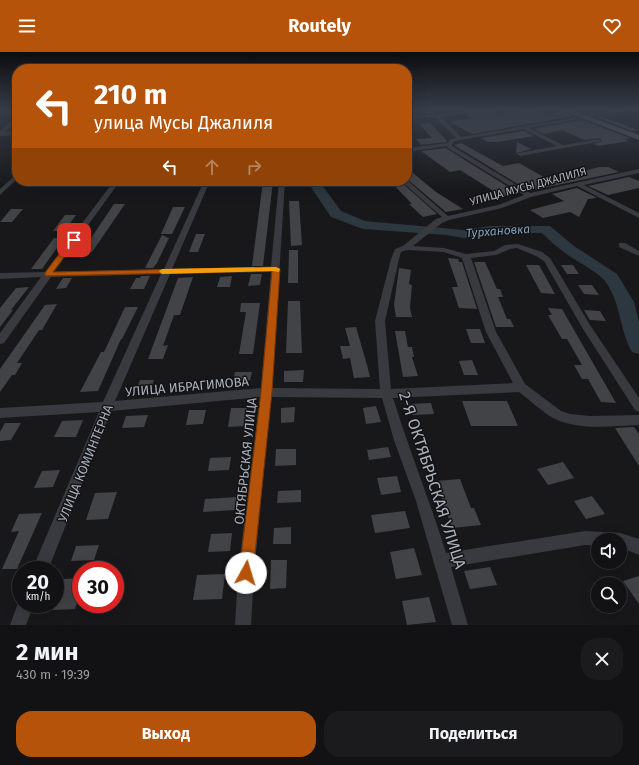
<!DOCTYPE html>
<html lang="ru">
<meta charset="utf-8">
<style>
body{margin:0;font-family:"Fira Sans",sans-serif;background:#1b1b1d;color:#f1f3f6;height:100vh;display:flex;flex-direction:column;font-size:15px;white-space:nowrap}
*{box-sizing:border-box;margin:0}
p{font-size:13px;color:#9c9ea0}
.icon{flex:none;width:22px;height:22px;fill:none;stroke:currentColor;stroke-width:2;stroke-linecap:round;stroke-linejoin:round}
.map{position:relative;height:573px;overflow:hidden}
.drawer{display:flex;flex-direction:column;background:#121214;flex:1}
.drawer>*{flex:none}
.hud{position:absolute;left:12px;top:12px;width:400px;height:122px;border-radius:16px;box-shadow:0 4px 16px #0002,0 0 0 1px #313234;background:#b45309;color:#fff;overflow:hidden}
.fabs{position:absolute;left:591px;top:481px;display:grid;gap:8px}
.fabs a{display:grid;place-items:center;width:36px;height:36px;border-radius:50%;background:#121214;box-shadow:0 4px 16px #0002,0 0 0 1px #313234;font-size:20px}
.speed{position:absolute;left:12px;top:509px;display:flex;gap:8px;font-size:20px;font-weight:700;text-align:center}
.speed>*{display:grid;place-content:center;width:52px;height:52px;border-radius:50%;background:#121214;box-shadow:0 4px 16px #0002,0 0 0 1px #313234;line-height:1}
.speed small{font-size:10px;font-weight:400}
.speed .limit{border:6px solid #d22;background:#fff;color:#111}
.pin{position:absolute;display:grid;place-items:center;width:34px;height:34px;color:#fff;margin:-17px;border-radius:8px;box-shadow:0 2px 6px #0006}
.me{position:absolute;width:44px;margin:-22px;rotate:6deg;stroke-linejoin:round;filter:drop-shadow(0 0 3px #0008)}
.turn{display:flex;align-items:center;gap:14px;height:84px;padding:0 16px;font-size:18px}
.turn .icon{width:52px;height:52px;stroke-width:2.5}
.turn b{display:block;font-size:28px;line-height:34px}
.lanes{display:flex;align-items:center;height:38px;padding:0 16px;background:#0003;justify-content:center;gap:20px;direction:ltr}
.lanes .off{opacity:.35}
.round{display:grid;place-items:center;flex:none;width:42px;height:42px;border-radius:16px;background:#1b1b1d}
.summary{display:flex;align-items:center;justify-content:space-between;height:68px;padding:0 16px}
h1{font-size:24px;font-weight:700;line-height:30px}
.button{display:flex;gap:8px;margin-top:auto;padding:8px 16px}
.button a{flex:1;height:46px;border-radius:16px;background:#b45309;color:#fff;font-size:16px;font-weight:700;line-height:46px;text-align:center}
.button a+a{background:#1b1b1d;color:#f1f3f6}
header{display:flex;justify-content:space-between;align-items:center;height:52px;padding:0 16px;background:#b45309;color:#fff;font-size:18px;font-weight:700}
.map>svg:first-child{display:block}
</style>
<header><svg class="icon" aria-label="menu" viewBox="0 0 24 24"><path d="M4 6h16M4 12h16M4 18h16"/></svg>Routely<svg class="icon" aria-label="heart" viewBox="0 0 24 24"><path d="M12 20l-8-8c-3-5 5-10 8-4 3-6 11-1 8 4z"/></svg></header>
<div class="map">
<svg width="639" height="573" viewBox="0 0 639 573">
<rect width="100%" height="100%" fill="#18181a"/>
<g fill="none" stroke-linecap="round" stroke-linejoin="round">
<path fill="#2d373f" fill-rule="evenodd" d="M307,129H319L341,159L365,169L464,178L491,174H550L574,194L617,222L634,250L639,270V302L632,300C619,277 621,250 605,229C599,221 575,208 565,201C557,195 549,188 542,181L491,182L464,186L446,183L363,177L331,165Z"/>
</g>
<path fill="#424347" d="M486,58H494V62L534,58L547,63L563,60L573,64L472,82L450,70L472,66L465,63Z
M601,64L608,67L638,78L632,79L596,65Z
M582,68L630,86L624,87L629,89L598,94L594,92L602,89L600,86L584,88L562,78L544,82L534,77Z
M430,71L447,89L446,90L421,93L416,87L432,86L420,72Z
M523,79L534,84L498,90H488L481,86Z
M517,90L531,97L516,101Z
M461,91L503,114L519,111L549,128L599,115H608L619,120L529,139L454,93Z
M446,96L447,97L518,141L503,145L460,118L450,120L421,99Z
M407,116L436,140L463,157L446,160L407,127Z
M629,125L639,129V136L608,143L588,134Z
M263,129H273L263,214H252Z
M390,129H400L437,162L423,165L409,152H412Z
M577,136L597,146L588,147L579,165L570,160L543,166L530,158L564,149L552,142Z
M289,149H299L302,193L291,194Z
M114,152H125L92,200L81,201Z
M173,155H185L172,182H161Z
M11,157H23L12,170H0Z
M65,163H76L64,179H53Z
M196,182H205L198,200H189Z
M162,183L169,186L157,211L153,216H145Z
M54,186H64L42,217H31Z
M289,198H298V231H288Z
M448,206L458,207L459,210H462L477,257L459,256L452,235H458Z
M474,210H485L497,237H500L503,245H498L507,267H510L514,275H496Z
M526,213H539L555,242L541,241Z
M561,213H573L579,222H567Z
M399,216L411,218L409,232L412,233L410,256L412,265H396L394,253Z
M251,222H262L260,233L248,234Z
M141,224H150L144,237H130L136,226H140Z
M232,224L230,235H217L220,225Z
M193,225L180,263H174L163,294L168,293L163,307H148L178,226Z
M63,226H72L66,236L56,237Z
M578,233H592L599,243L584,242Z
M29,235L11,258H13L0,275V256L16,236Z
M288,249H300L302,301H286Z
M241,251H260L253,302H239L246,260H240Z
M57,252L42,278H39L17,311H22L15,323H12L0,340V317L45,253Z
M125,255H138L122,287H121L98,339L80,340L101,300H104Z
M548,256L562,257L616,351L601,350L588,327H582L574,313H582L567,287H562L548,263H552Z
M584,258L600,259L606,269L590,268Z
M356,275L367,313L370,325L354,326L350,306L343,307L340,294H350L345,276Z
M466,277H480L485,291H471Z
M395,279H405L408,295H412L414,305H412L418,324L403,325Z
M472,308L478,323H464L459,309Z
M304,318L303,330H284V319Z
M235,320H252L250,328L233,329Z
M140,328H154L151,336H137Z
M462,349H507L518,374H471Z
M431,351L434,362L412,363L409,352Z
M376,354L381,370L366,372L363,356Z
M295,355L294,370L281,371V356Z
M231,356H247L245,374L228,375Z
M189,358H206L203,372L186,373Z
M148,363L144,375L122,376L126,364Z
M83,368L76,385H54L62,369Z
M5,371H21L11,388L0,389V380Z
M634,375L639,382V414L615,376Z
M388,395L391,405L369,408L367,398Z
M276,397H296V413L275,414Z
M231,405L229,418L208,419L210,406Z
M563,410L574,426L548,433L537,417Z
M60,418L53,435L34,436L42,419Z
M397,424L401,440L381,443L377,426Z
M460,427L471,456H474L481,473L452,476L436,429Z
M301,438V450L277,451L278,439Z
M117,440L108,467L86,468L95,441Z
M592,444L605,462L586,467L574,449Z
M237,445L235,458L203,460L205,447Z
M405,459L410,476L375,481L371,463Z
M42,461L17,517H2L19,479L11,480L19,462Z
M291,475V492H273L274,476Z
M232,481L230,499L208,500L211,482Z
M99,493L94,508L71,509L76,494Z
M414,496L422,523L396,527L390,500Z
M271,508H287L286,536L270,537Z
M490,515L497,533L470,537L464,519Z
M225,522L222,547L193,548L197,523Z
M639,524V552L623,529Z
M81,526V538L75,557L53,558L64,527Z
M429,545L436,570L407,573L402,549Z"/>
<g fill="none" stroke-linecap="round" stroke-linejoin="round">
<path fill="#393a40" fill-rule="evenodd" d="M474,58H485L441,65L461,85L619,58H628L529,76L563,93L600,87L601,88L598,90L520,104L517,102L518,101L557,94L523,77L455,89L452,92V94L530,141L639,117V121L584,133L639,161V166L577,134L531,145L502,156L449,168L442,171L413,194L444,196L466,202L494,199L505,193L518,192L542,200L550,206L590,273L639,346V360L635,358L583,277L544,209L536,204L517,196L510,197L496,203L471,206L496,280L525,332L561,359L570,362L590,364L639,363V373C612,374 578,379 553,366C541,359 530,348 519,340L393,346C409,398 430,449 446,501L585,479L620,481L639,487V503L620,495V488H598V494L585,493L451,515L468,573H452L416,449L394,388L382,346L271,345L254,521L251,573H235L238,521L260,345L111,359L48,518H32L99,360L0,366V356L103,350L161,222L51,225L4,291L0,292V281L41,225L0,227V221L45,220L114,129H120L54,220L164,217L204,129H210L172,217L271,215L279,129H285L272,336L380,337L375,269L391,207L395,197L403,194L436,167L442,165L401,129L407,128L448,164L498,153L524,143L448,96L447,94L407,100V96L447,91L451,87L456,86L436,65L407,66V64L437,63ZM407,198L444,200L462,206L486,280L513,331L391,337L385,269L399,207L401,200ZM271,220L261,336L115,349L170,222Z
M15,66H17V69L5,80L17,79V83L0,84V79Z
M17,122V127L0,143V137Z
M619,191H625L639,199V204L619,195Z
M20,546L21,552H34L26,573H10Z"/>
<path fill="#54575f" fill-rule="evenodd" d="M561,58H571L639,83V88Z"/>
</g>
<linearGradient id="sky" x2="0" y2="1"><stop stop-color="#0d0d0e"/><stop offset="0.42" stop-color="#373d49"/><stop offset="1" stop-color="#373d49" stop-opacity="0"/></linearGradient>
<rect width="639" height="138" fill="url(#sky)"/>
<path fill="#b45309" stroke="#753606" d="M74,185L77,188L53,220L276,215L280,217L272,340L253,521L251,526L246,528L241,526L239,521L261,340L272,219L45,224V221L71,186Z"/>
<path fill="#f59e0b" d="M276,215L280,217L279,220L273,219L162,222L159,219L162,217Z"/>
<g text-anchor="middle" stroke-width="3" stroke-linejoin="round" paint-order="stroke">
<g font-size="11" fill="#a9afbb" stroke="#131315">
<text transform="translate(528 134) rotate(-15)" y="4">УЛИЦА МУСЫ ДЖАЛИЛЯ</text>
</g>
<g font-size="12" font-style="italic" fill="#7f9eb7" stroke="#131315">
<text transform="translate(498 179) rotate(-4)" y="4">Турхановка</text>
</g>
<g font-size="13" fill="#a9afbb" stroke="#131315">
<text transform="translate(187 334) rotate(-5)" y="5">УЛИЦА ИБРАГИМОВА</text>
<text transform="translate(245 409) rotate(-84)" y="5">ОКТЯБРЬСКАЯ УЛИЦА</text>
<text transform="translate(85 411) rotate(-68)" y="5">УЛИЦА КОМИНТЕРНА</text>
</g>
<g font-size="16" fill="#a9afbb" stroke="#131315">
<text transform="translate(433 428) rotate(72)" y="6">2-Я ОКТЯБРЬСКАЯ УЛИЦА</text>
</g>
</g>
</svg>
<div class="fabs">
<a><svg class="icon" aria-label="sound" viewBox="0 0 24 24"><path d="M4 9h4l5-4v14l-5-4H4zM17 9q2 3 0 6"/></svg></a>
<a><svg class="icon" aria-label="search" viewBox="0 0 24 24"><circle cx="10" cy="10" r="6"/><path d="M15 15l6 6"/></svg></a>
</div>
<div class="speed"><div>20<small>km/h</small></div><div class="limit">30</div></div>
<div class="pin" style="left:74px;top:188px;background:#d93025"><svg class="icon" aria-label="arrive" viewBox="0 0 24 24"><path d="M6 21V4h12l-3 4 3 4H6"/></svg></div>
<svg class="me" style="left:246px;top:521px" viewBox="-20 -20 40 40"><circle r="19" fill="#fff"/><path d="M0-13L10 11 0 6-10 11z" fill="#b45309"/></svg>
<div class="hud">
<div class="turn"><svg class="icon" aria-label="left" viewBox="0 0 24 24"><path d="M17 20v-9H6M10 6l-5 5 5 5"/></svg><div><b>210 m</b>улица Мусы Джалиля</div></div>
<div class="lanes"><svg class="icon" aria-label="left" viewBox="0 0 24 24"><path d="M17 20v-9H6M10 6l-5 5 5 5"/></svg><svg class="icon off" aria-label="ahead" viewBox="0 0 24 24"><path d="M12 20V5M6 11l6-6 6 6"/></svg><svg class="icon off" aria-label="right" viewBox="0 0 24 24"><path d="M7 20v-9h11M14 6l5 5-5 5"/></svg></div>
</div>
</div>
<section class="drawer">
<div class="summary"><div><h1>2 мин</h1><p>430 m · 19:39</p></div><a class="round"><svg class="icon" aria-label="close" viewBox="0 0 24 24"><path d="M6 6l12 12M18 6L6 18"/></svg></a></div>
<div class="button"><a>Выход</a><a>Поделиться</a></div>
</section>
